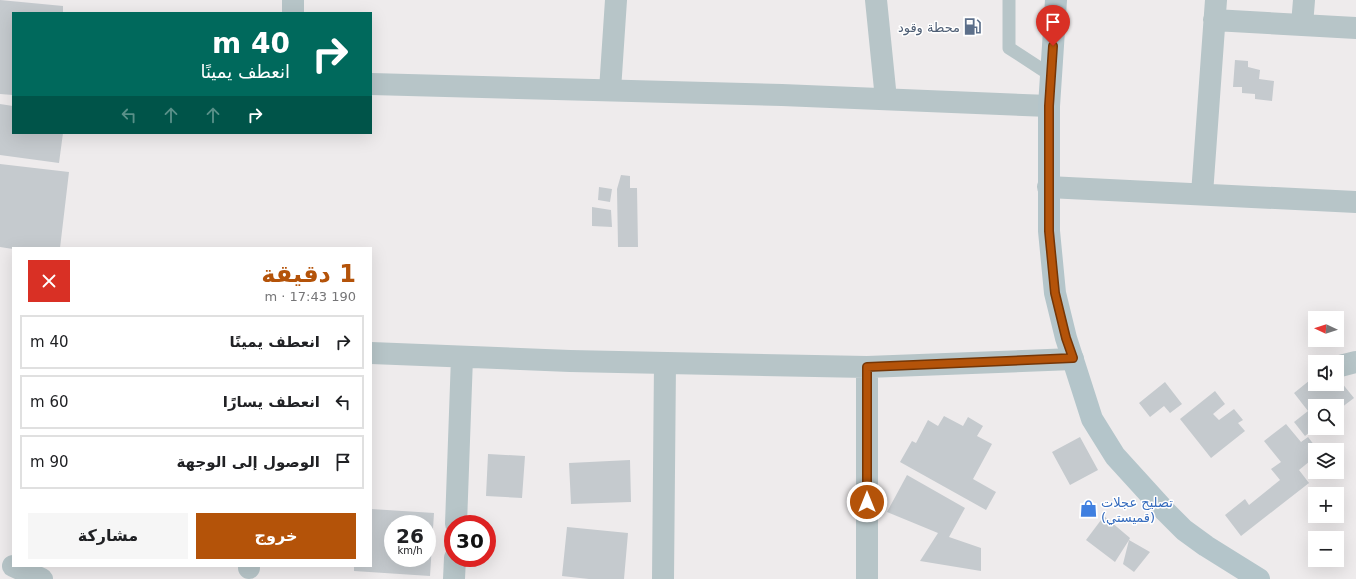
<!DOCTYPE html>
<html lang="ar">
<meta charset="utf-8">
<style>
body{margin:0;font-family:"DejaVu Sans",Cairo,sans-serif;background:#f6f6f6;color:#202124;direction:rtl;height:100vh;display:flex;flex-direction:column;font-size:15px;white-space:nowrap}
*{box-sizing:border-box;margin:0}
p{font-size:13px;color:#757577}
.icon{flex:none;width:22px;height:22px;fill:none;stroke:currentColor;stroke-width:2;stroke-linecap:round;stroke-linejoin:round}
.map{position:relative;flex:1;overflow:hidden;direction:ltr}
.side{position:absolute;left:12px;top:247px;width:360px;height:320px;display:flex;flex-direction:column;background:#fff;border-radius:0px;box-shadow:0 4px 16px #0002;direction:rtl}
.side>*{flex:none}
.hud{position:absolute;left:12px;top:12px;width:360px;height:122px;border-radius:0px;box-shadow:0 4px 16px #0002;direction:rtl;background:#00695c;color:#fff;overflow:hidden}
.needle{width:26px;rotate:274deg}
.controls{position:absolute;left:1308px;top:311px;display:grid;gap:8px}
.controls a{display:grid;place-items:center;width:36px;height:36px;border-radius:0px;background:#fff;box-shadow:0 4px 16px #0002;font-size:20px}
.speed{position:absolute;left:384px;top:515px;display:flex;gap:8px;font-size:20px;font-weight:700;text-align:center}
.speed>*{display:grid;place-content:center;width:52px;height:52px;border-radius:50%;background:#fff;box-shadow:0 4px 16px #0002;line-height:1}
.speed small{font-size:10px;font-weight:400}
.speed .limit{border:6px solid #d22;background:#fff;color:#111}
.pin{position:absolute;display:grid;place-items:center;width:34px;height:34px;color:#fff;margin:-41px -17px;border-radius:50% 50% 50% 0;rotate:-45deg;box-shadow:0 0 4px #0007}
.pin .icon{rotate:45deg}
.me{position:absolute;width:44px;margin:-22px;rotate:0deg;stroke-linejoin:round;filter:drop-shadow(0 0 3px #0008)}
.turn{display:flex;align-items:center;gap:14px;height:84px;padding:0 16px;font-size:18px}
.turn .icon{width:52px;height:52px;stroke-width:2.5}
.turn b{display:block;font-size:28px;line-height:34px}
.lanes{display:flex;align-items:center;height:38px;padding:0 16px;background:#0003;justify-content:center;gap:20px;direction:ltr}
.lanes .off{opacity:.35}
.round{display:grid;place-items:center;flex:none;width:42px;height:42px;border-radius:0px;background:#f6f6f6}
.summary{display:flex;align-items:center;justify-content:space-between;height:68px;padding:0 16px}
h1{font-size:24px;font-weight:800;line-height:30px;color:#b45309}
.cta{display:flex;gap:8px;margin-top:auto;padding:8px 16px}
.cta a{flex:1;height:46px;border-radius:0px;background:#b45309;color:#fff;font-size:16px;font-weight:800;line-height:46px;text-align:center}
.cta a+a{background:#f6f6f6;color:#202124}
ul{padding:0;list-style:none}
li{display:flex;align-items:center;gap:12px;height:54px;margin:0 8px 6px;padding:0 8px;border:2px solid #e0e0e0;border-radius:0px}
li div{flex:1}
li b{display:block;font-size:15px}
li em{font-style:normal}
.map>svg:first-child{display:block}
</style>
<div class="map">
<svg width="1356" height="579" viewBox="0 0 1356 579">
<rect width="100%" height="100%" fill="#eeebec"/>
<path fill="#c5cace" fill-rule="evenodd" d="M0,0L63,6V13H13V95L0,94Z
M1235,60L1248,61V67L1260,70L1259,79L1274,81L1272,101L1255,99V94L1242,93V87H1233Z
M0,104L13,106V133H63L59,163L0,155Z
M0,164L69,172L60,248L13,249L0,247Z
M621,175L630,176V188H637L638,247H618L617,189Z
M599,187L612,189L610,202L598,200Z
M592,207L611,210L612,227L592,226Z
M1315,376V384H1337V377L1354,398L1337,411V406H1315V428L1305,436L1294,422L1308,411L1294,393Z
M1165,382L1182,404L1170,413L1164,406L1150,417L1139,403Z
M1215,391L1225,404L1213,414L1219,420L1234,409L1243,420L1238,423L1245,431L1211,458L1180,419Z
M944,416L963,426L968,417L983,426L977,436L992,444L973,479L996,492L986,510L900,462L912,441L916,443L928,420L938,426Z
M1286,424L1301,442L1308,437L1318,450H1315V457L1299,470L1309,483L1241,536L1225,515L1245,499L1249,505L1280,480L1271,469L1281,462L1264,441Z
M1080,437L1098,470L1070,485L1052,452Z
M488,454L525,456L522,498L486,496Z
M630,460L631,502L571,504L569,463Z
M907,475L965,508L949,537L981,548V571L920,561L938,533L887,512Z
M371,509L434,513L430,576L354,571V566H371ZM393,524H427V558H393Z
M1104,516L1130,538L1129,540L1150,552L1134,572L1123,564L1129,540L1115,562L1086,540Z
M567,527L628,533L624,579H589L562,576Z"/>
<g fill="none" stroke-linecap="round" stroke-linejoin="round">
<path stroke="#b7c5c8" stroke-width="13" d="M1009,0V48L1052,76"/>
<path stroke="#b7c5c8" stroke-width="22" d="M876,0L886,99
M293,13V0
M1214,20L1356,28
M1302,25L1304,0
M371,84L782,95L1049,106
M610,90L616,0
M1048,187L1356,202
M1202,194L1216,0
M371,353L570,361L867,367L1073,359
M1340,366L1356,362
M456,524L462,357
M13,566L42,579
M249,568V566
M454,579L455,558
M663,579L665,363
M867,579V367"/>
<path stroke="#b4c5ca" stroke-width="22" d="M1056,0L1049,106V231L1055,293L1066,338L1092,419L1115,456L1165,511L1184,530L1206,546L1259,579"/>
</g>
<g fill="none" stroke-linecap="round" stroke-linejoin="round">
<defs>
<path id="route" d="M867,502V367L1073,358L1066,338L1055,293L1049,231V106L1053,46"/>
</defs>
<use href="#route" stroke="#753606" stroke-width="10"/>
<use href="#route" stroke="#b45309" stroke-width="7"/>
</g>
<defs>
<symbol id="fuel-bare" viewBox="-9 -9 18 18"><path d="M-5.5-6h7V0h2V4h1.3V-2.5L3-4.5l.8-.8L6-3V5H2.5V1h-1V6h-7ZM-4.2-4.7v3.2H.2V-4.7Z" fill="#5c6f8a" stroke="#fff" stroke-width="2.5" paint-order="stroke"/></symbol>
<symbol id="shop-bare" viewBox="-9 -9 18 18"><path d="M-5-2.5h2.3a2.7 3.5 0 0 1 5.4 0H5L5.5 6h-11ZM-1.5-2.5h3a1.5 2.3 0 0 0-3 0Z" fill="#3f7fe0" stroke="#fff" stroke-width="2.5" paint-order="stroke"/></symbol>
</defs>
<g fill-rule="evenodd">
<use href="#fuel-bare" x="960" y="14" width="25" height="25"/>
<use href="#shop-bare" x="1076" y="496" width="25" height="25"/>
</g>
<g text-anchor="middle" stroke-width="3" stroke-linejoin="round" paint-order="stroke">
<g font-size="13" fill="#4e5e75" stroke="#fff" text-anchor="end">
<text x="960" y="32">محطة وقود</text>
</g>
<g font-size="13" fill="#366cbe" stroke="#fff" text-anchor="start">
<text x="1101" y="507">تصليح عجلات<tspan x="1101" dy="15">(قميستي)</tspan></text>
</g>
</g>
</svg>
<div class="controls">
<a><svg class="needle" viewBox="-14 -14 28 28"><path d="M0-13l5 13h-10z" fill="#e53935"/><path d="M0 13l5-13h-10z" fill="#757577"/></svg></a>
<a><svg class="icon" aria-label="sound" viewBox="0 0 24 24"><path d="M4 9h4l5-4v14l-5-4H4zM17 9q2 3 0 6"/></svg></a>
<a><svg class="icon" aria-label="search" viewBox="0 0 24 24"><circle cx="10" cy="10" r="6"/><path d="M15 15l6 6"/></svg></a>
<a><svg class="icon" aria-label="layers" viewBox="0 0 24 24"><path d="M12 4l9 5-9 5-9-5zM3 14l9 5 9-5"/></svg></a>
<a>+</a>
<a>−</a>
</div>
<div class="speed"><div>26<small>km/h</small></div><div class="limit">30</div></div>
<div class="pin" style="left:1053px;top:46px;background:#d93025"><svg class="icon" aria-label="arrive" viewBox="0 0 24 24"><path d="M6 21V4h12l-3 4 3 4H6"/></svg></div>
<svg class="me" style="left:867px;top:502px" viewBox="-20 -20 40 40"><circle r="17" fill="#b45309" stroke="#fff" stroke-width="3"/><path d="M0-11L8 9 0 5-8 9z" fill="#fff"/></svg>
<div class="hud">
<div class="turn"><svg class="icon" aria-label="right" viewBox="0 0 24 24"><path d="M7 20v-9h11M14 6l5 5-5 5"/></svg><div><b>40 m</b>انعطف يمينًا</div></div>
<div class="lanes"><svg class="icon off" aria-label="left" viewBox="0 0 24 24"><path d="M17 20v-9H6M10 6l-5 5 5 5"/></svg><svg class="icon off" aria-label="ahead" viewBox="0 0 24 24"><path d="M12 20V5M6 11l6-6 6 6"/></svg><svg class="icon off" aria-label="ahead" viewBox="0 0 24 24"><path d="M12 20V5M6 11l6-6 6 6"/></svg><svg class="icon" aria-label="right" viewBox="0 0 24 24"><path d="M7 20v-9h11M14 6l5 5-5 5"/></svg></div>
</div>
<section class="side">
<div class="summary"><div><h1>1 دقيقة</h1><p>190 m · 17:43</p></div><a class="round" style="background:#d93025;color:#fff"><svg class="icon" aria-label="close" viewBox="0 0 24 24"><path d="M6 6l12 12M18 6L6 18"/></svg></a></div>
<ul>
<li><svg class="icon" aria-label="right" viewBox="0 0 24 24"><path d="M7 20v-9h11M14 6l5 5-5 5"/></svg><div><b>انعطف يمينًا</b></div><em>40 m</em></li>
<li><svg class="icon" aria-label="left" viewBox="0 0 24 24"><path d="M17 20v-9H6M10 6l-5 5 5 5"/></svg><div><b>انعطف يسارًا</b></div><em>60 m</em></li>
<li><svg class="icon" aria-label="arrive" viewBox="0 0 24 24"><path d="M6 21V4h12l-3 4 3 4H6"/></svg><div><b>الوصول إلى الوجهة</b></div><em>90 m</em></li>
</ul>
<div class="cta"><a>خروج</a><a>مشاركة</a></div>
</section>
</div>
